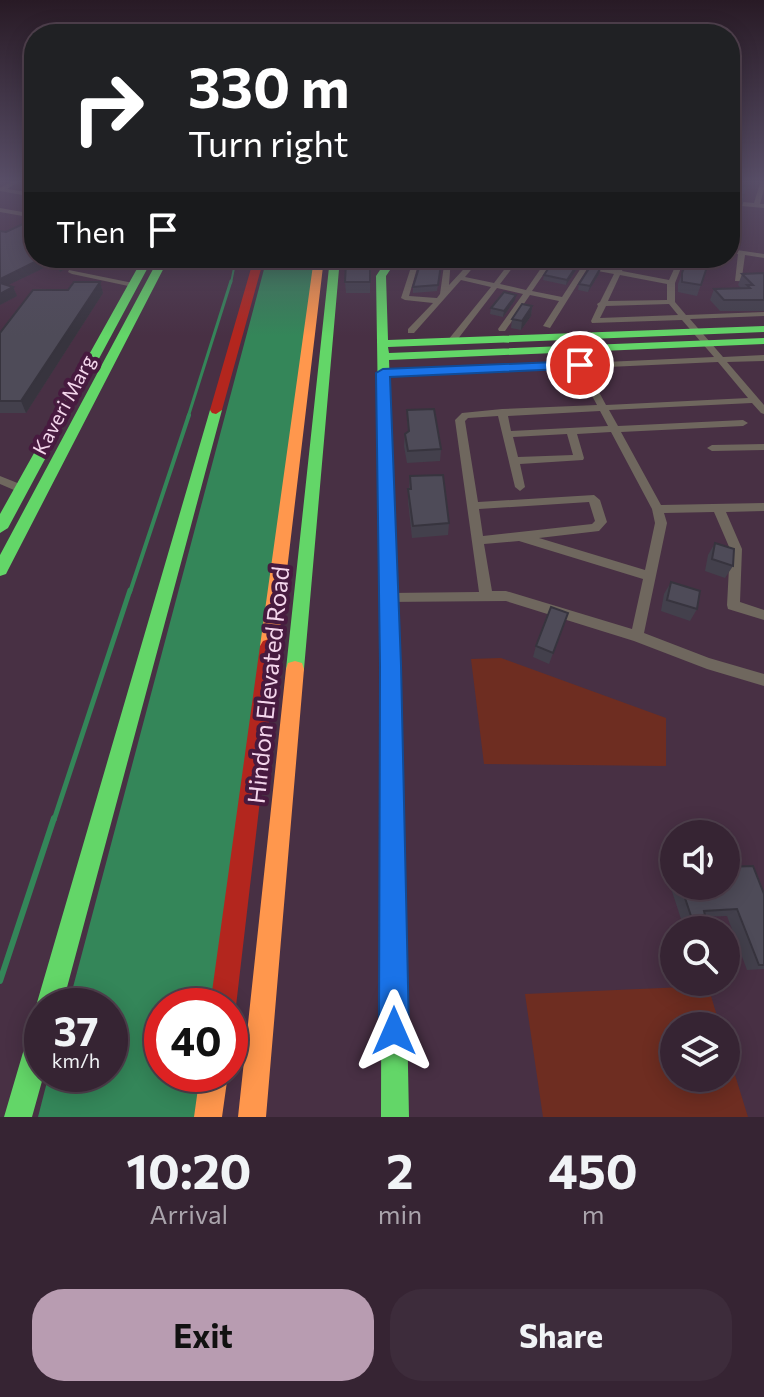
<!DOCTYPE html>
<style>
body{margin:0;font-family:Commissioner,sans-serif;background:#3d2c3b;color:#f1f3f6;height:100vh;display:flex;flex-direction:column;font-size:30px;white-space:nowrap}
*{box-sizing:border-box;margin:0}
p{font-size:26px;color:#aaa4ac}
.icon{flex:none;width:44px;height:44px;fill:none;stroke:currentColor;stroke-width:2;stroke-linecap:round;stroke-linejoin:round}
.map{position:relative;height:1117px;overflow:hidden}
.panel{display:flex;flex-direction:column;background:#362433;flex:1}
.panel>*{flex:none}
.guide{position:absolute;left:24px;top:24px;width:716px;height:244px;border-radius:32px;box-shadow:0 4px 20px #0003,0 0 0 2px #50414e;background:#202124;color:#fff;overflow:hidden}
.tools{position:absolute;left:660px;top:820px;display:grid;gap:16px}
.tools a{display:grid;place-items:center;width:80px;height:80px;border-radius:50%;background:#362433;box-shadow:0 4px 20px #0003,0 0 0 2px #50414e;font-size:40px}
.speed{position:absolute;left:24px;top:988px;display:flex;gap:16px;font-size:40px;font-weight:700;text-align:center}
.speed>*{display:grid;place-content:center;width:104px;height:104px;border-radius:50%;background:#362433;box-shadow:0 4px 20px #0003,0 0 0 2px #50414e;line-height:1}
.speed small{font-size:20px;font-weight:400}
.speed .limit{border:12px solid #d22;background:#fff;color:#111}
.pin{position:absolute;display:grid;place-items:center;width:68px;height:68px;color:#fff;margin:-34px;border:4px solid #fff;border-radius:50%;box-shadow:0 2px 8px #0007}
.me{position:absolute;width:88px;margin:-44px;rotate:0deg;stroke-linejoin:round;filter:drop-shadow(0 0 6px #0008)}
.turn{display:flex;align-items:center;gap:28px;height:168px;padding:0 32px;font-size:36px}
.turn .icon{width:104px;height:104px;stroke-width:2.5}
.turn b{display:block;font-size:56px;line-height:68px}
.then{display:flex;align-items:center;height:76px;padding:0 32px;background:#0003;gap:16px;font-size:30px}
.eta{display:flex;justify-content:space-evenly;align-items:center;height:136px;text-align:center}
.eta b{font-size:48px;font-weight:700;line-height:56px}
.action{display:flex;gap:16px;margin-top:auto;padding:16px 32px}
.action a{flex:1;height:92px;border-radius:32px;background:#b89cb1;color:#111;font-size:32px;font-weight:700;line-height:92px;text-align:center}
.action a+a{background:#3d2c3b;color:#f1f3f6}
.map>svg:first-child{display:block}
</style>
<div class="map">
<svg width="764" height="1117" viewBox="0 0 764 1117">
<rect width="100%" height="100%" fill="#483044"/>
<path fill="#6e2d21" d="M501,658L666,718V766L484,764L471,659Z
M708,986L720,1026H674V1078H726V1046L748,1117H543L525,994Z"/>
<path fill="#348659" d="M267,258H321L219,1006H162V1074H209L203,1117H38L49,1074H110V1006H68Z"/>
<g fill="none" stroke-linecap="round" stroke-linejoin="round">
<path stroke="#348659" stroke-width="2" d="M231,283L236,258"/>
<path stroke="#348659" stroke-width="3" d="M188,417L231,281"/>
<path stroke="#348659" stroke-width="4" d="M130,592L189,415"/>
<path stroke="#348659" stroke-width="5" d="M54,820L130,590"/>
<path stroke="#348659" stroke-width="6" d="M0,981L54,818"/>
<path fill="#6f675e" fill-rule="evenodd" d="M14,180H21L7,189L34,193V197L0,191V188Z
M761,180H764V189L760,204H764V208L730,205V201L754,203Z
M0,208L34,214V218L0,212Z
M730,249L764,254V258L745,255L742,277L764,278V282L735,281L738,254L730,253Z
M414,258H420L409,296L437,298L440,294L445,258H451L449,285L474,258H481L465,277L494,283L513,258H520L500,284L526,290L546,261L538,258H555L584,264L588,258H594L590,265L616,270L622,258H628L622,271L669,280L679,258H685L675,283V302L686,315L764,312V316L690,319L723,357L764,355V361L727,362L764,405V414L761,413L752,403L609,410L618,426L743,420L748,423L743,426L621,432L661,505L764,503V511L726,512L742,549L740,602L764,610V620L728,609L727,605L730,549L714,512L664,513L667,523L644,633L709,658L764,674V686L707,669L634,641L506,601L385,602L383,598L385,594L389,593L479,592L455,420L462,413L502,409L597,405L577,368L383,376L380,375V371L574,363L567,349L571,346L574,347L583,363L714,357L682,320L592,323L591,321L598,306L597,304L600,302L614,274L587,269L550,328L543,326L559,301L530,295L505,331H499L498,329L523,294L497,288L454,344H448V340L491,287L461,280L414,333H408V329L433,303L405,300L401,298ZM552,262L581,268L562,297L532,291ZM620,275L667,284V300L608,301ZM669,304L678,315L600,318L606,306ZM718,362L748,398L606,405L586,368ZM600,411L608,426L511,431L508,416ZM498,416L515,487L520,491L525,487L520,464L583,460L584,458L577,434L611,432L652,509L655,523L645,570L539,538L599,531L607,522L600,500L594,495L478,502L465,421L468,418ZM567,434L573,455L518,457L513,437ZM589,502L595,521L592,524L483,536L479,509ZM519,541L643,579L632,629L506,591H492L484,544Z
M69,270L133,283L137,285L133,287L72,274L68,272Z
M764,444V450L712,451L707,448L712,445Z
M0,476L25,486L26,489L21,493L0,484Z"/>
<path fill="#63d668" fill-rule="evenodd" d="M143,258H153L8,528L0,533V514Z
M159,258H169L8,570L6,574L0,576V555Z
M330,258H340L304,669L302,675L295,677L288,675L286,669Z
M388,258H398L386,276L388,340L764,326V332L388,347L389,353L764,338V344L389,360L400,665L409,1117H381L382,665L376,276Z
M216,406L222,410L62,1006H42V1016L36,1006L210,410Z
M42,1019L44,1074L32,1117H4L29,1032L33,1023Z"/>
<path fill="#ff974d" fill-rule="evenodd" d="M314,258H324L278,646L275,651L269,653L263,651L260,646Z
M295,661L302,663L304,669L266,1117H238L286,669L288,663Z
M200,1074H228L222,1117H194Z"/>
<path fill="#b3261e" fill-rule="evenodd" d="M254,258H264L222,410L216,414L212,413L210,410Z
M269,639L275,641L278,646L236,1006L230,1016V1006H210L260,646L263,641Z"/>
</g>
<path fill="#43404c" d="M730,183L747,186L734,225L730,224Z
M0,231L34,258H96L78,269L68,267L60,272L57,266L50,265L8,285L13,287L17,296L0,305Z
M442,258L437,291L413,293V287Z
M596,258H610L605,265L595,263Z
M688,258H710L697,296L678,292V284Z
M370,263V293H346L345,282Z
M577,265L576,270L566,285L543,280L544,275Z
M600,269L599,274L588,292L578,290L579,284Z
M764,273V311H720L710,300L714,289L741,288L738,285L742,274Z
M100,282L103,293L26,413H0V333L68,290Z
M515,300L503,317L490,314L491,308Z
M532,306L531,316L521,330L511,328L512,319Z
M559,365L590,382L586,394L565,395L556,377Z
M407,410L441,449L440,461L407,463L404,446L405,434L408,432Z
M410,476L449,523L448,535L412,538L408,501Z
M715,543L733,566L725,578L705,571L708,555Z
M671,582L697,609L690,621L661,611L664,594Z
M568,613L549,664L533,657L536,646Z
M674,866V886H726L764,894V969L747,970L727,916L701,917L696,921L682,922L666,873Z"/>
<path fill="#37343e" d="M43,258H47L50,265L0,289V279Z
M79,258H96L78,269L75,260Z
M65,259L68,267L60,272L56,264Z
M577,265L576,270L566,285L567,280Z
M600,269L599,274L588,292L590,286Z
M100,282L103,293L26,413L21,401Z
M13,287L17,296L0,305V294Z
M516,295L515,300L503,317L504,311Z
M532,306L531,316L521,330L522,321Z"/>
<path fill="#4e4b58" stroke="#37343e" stroke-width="2" d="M730,183L747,186L735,185L732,188L733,194L744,195L740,211L730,209Z
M25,223L34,224V258H43L0,279V231L6,232Z
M55,258H79L75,260L65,259L56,264L60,259Z
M422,258H442L438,285L413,287Z
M688,258H710L701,285L682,282V273Z
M554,260L577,265L567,280L544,275Z
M346,263H370V282H345Z
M590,267L600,269L590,286L579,284Z
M764,273V300H724L714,289L750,288L747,285H753L742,274Z
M74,282H100L21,401H0V333L33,290H68Z
M0,283L13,287L0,294Z
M504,292L516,295L504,311L491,308Z
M522,304L532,306L522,321L512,319Z
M580,364L590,382L568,383L559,365Z
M434,409L441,449L408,451L405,434L409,431L407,410Z
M443,475L449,523L413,526L408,489H411L410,476Z
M715,543L734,549L733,566L712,559Z
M671,582L700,591L697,609L667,600Z
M551,607L568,613L553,653L536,646Z
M753,866L764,894V965H759L737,909L704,911L705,915L691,916L681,886H726V867Z"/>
<linearGradient id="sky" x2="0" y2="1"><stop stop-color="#281a25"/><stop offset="0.54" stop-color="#584e67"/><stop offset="1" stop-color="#584e67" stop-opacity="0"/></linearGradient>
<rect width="764" height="336" fill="url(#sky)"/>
<path fill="#1a73e8" stroke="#114b97" stroke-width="2" d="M580,361L585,363V368L390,377L401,665L409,1031L404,1042L394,1046L383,1042L379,1031L380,665L376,373L383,369Z"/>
<g text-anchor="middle" stroke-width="8" stroke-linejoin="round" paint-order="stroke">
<g font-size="20" fill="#f4d6ec" stroke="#471a3f">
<text transform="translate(64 405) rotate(-62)" y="7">Kaveri Marg</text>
</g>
<g font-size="24" fill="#f4d6ec" stroke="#471a3f">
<text transform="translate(269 685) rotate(-84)" y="8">Hindon Elevated Road</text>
</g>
</g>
</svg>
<div class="tools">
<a><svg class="icon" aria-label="sound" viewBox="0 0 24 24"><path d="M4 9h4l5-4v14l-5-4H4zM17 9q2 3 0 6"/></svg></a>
<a><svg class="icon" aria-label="search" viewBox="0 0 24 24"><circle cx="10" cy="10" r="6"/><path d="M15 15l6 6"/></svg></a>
<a><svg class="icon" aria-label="layers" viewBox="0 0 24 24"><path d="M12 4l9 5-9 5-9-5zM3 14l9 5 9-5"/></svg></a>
</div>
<div class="speed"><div>37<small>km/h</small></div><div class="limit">40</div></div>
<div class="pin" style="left:580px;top:365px;background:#d93025"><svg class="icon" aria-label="arrive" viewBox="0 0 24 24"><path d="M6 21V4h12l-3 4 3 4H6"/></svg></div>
<svg class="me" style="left:394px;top:1031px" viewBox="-20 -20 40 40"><path d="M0-17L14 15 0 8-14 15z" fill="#1a73e8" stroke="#fff" stroke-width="4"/></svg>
<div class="guide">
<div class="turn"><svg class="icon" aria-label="right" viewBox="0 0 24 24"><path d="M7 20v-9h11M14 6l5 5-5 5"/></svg><div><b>330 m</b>Turn right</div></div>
<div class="then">Then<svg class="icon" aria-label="arrive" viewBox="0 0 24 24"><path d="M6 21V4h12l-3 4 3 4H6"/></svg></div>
</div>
</div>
<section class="panel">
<div class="eta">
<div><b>10:20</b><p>Arrival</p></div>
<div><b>2</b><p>min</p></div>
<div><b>450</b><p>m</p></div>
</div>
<div class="action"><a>Exit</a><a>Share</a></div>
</section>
